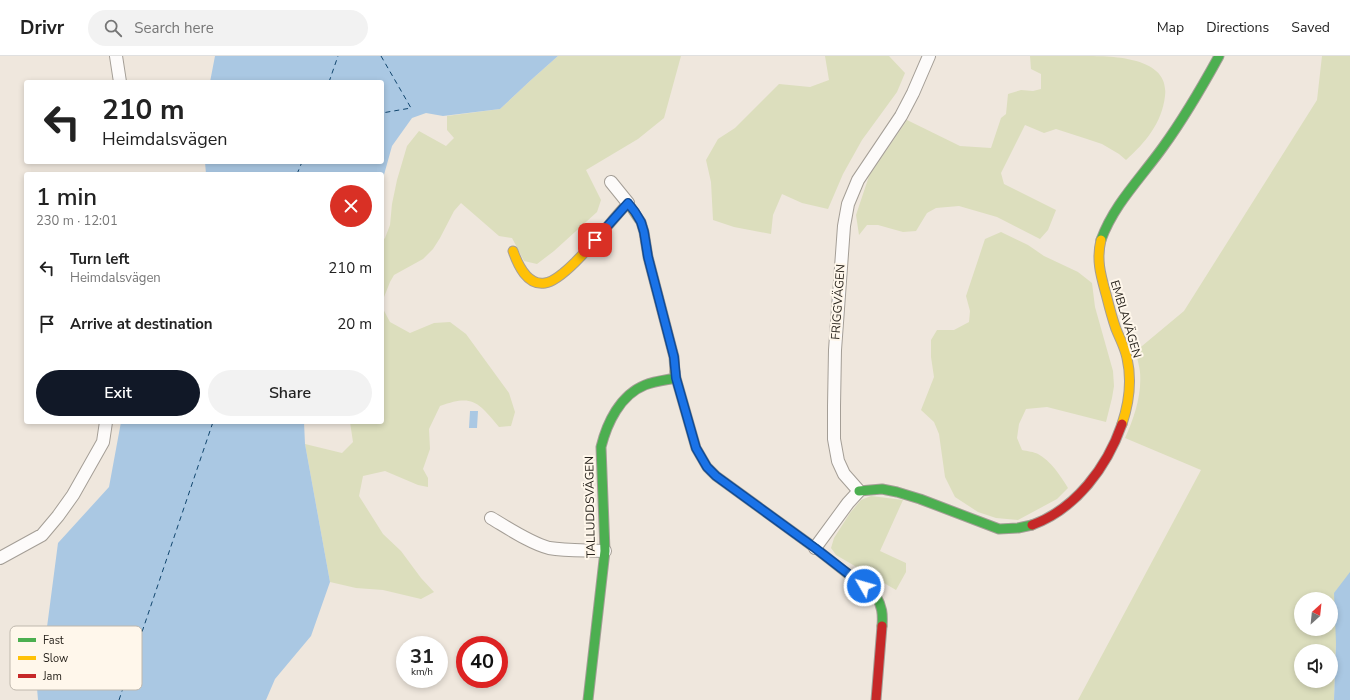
<!DOCTYPE html>
<meta charset="utf-8">
<style>
body{margin:0;font-family:"Nunito Sans",sans-serif;background:#f2f2f2;color:#222;height:100vh;display:flex;flex-direction:column;font-size:15px;white-space:nowrap}
*{box-sizing:border-box;margin:0}
p{font-size:13px;color:#767676}
.icon{flex:none;width:22px;height:22px;fill:none;stroke:currentColor;stroke-width:2;stroke-linecap:round;stroke-linejoin:round}
.map{position:relative;flex:1;overflow:hidden}
.panel{position:absolute;left:24px;top:116px;width:360px;height:252px;display:flex;flex-direction:column;background:#fff;border-radius:4px;box-shadow:0 2px 6px #0003}
.panel>*{flex:none}
.top-card{position:absolute;left:24px;top:24px;width:360px;height:84px;border-radius:4px;box-shadow:0 2px 6px #0003;background:#fff;color:#222;overflow:hidden}
.needle{width:26px;rotate:27deg}
.buttons{position:absolute;left:1294px;top:536px;display:grid;gap:8px}
.buttons a{display:grid;place-items:center;width:44px;height:44px;border-radius:50%;background:#fff;box-shadow:0 2px 6px #0003;font-size:20px}
.speed{position:absolute;left:396px;top:580px;display:flex;gap:8px;font-size:20px;font-weight:700;text-align:center}
.speed>*{display:grid;place-content:center;width:52px;height:52px;border-radius:50%;background:#fff;box-shadow:0 2px 6px #0003;line-height:1}
.speed small{font-size:10px;font-weight:400}
.speed .limit{border:6px solid #d22;background:#fff;color:#111}
.pin{position:absolute;display:grid;place-items:center;width:34px;height:34px;color:#fff;margin:-17px;border-radius:8px;box-shadow:0 2px 6px #0006}
.me{position:absolute;width:44px;margin:-22px;rotate:308deg;stroke-linejoin:round;filter:drop-shadow(0 0 3px #0008)}
.turn{display:flex;align-items:center;gap:14px;height:84px;padding:0 12px;font-size:18px}
.turn .icon{width:52px;height:52px;stroke-width:2.5}
.turn b{display:block;font-size:28px;line-height:34px}
.round{display:grid;place-items:center;flex:none;width:42px;height:42px;border-radius:21px;background:#f2f2f2}
.summary{display:flex;align-items:center;justify-content:space-between;height:68px;padding:0 12px}
h1{font-size:24px;font-weight:600;line-height:30px}
.primary-button{display:flex;gap:8px;margin-top:auto;padding:8px 12px}
.primary-button a{flex:1;height:46px;border-radius:24px;background:#111827;color:#fff;font-size:16px;font-weight:600;line-height:46px;text-align:center}
.primary-button a+a{background:#f2f2f2;color:#222}
ul{padding:0;list-style:none}
li{display:flex;align-items:center;gap:12px;height:56px;padding:0 12px}
li div{flex:1}
li b{display:block;font-size:15px}
li em{font-style:normal}
header{display:flex;align-items:center;gap:24px;box-sizing:border-box;height:56px;padding:0 20px;background:#fff;border-bottom:1px solid #e0e0e0}
header strong{font-size:19px}
nav{display:flex;gap:22px;margin-inline-start:auto;font-size:14px}
.search{width:280px;height:36px;background:#f2f2f2;display:flex;align-items:center;gap:10px;box-sizing:border-box;padding:0 14px;border-radius:22px;color:#767676;font-size:15px}
.map>svg:first-child{display:block}
</style>
<header>
<strong>Drivr</strong>
<div class="search"><svg class="icon" aria-label="search" viewBox="0 0 24 24"><circle cx="10" cy="10" r="6"/><path d="M15 15l6 6"/></svg>Search here</div>
<nav><a>Map</a><a>Directions</a><a>Saved</a></nav>
</header>
<div class="map">
<svg width="1350" height="644" viewBox="0 0 1350 644">
<rect width="100%" height="100%" fill="#efe7dd"/>
<path fill="#dcdebd" fill-rule="evenodd" d="M558,0H681L664,62L638,83L586,114L601,144L597,156L554,195L537,208L524,205L512,182L499,180L461,147L454,155L440,182L433,193L423,203L394,219L390,226L382,246V185L385,182L390,169L392,148L397,124L407,90L419,75L446,90L454,82L447,74V60L500,53L531,24Z
M825,0H889L905,17L897,36L862,84L843,118L828,153L802,147L782,138L773,159L771,178L734,171L713,164L711,126L706,104L718,83L735,72L779,28L810,31L829,24Z
M1030,0C1047,0 1065,0 1082,0C1111,0 1170,0 1165,40C1162,67 1145,87 1126,104L1119,98L1102,88L1087,83L1056,73L1044,77L1025,69L1001,117L1004,128L1056,154L1048,174L1040,183L997,161L959,150L936,152L927,157L916,175L903,176L878,169H867L859,179L856,159L869,120L907,64L960,90L991,92L1001,62L1006,58L1008,38L1021,34L1033,35L1041,33V18L1031,13Z
M1322,0H1350V572L1336,587L1334,644H1078L1201,414L1125,382C1134,362 1142,339 1140,316C1139,309 1137,302 1136,295L1184,255L1317,44ZM1301,543H1331V573H1301ZM1301,595H1331V625H1301Z
M1001,176L1028,189L1044,200L1078,216L1092,227L1095,251L1113,315L1114,330L1112,342L1106,366L1047,351L1026,353L1019,368L1017,382L1022,394C1027,395 1034,396 1038,398C1051,405 1060,419 1068,432L1057,443L1018,464L996,462L978,456L955,441L945,421L939,378L934,366L921,354L934,321L931,301V284L937,274H954L969,266L970,255L966,240L985,183Z
M382,251L390,266L410,277L434,267L450,266L466,278L509,337L515,356L511,370L499,371C478,346 473,338 440,350L429,373L430,393L423,413L428,422V431L418,429L385,415L363,420L359,440L383,478L401,495L421,522L434,536L421,543L383,534L356,532L330,526L305,388L342,397L353,386L350,366H382Z
M871,440L903,444L880,495L906,507V516L896,534L836,499L831,492L834,482L850,457L861,444Z"/>
<path fill="#aac8e3" d="M215,0H558L531,24L500,53L443,60L426,57L412,62L392,90L382,126V118H206L205,106H382V26H210Z
M470,355H478L477,372H469Z
M121,366H304L305,388L330,526L311,580L275,623L266,644H38L37,632L44,594L58,487L109,431Z
M1350,516V644H1334L1336,587L1334,537Z"/>
<g fill="none" stroke-linecap="round" stroke-linejoin="round">
<path stroke="#11466e" stroke-width="1" stroke-dasharray="5 4" stroke-linecap="butt" d="M381,0L411,52L382,57
M329,26L338,0
M297,118L302,106
M119,644L213,366"/>
<defs>
<path id="street" d="M116,0L120,26
M611,126L628,147
M491,462C508,472 530,487 549,492C567,495 586,494 605,495
M815,492L848,447L859,435L844,418L838,405L834,383V350L835,294L844,170L848,148L858,124L901,60L913,37L929,0
M0,502L42,479L58,460L73,439L103,386L106,366"/>
<path id="fast" d="M1101,184C1114,148 1141,122 1163,91C1184,62 1202,31 1219,0
M675,316L676,322L696,392L707,411L716,420L815,492L876,540C882,550 883,558 882,570
M859,435L882,433L897,436L920,443L999,473L1018,472L1032,469
M588,644L605,495L601,391C607,367 620,339 645,329C655,325 666,324 676,322"/>
<path id="slow" d="M1101,184C1096,204 1101,220 1106,238C1109,250 1112,262 1116,273C1120,283 1125,292 1127,302C1132,324 1129,347 1122,368
M513,195C518,209 527,230 545,227C567,224 610,165 628,147L641,166L644,176L648,201L674,301L675,316"/>
<path id="jam" d="M1032,469C1076,453 1107,411 1122,368
M876,644L882,570"/>
</defs>
<use href="#street" stroke="#a49e96" stroke-width="14"/>
<use href="#fast" stroke="#a49e96" stroke-width="11"/>
<use href="#slow" stroke="#a49e96" stroke-width="11"/>
<use href="#jam" stroke="#a49e96" stroke-width="11"/>
<use href="#street" stroke="#fdfbfa" stroke-width="12"/>
<use href="#fast" stroke="#4caf50" stroke-width="9"/>
<use href="#slow" stroke="#ffc107" stroke-width="9"/>
<use href="#jam" stroke="#c62828" stroke-width="9"/>
</g>
<g fill="none" stroke-linecap="round" stroke-linejoin="round">
<defs>
<path id="route" d="M595,184L628,147L635,156L641,166L644,176L648,201L674,301L676,322L696,392L707,411L716,420L815,492L864,530"/>
</defs>
<use href="#route" stroke="#114b97" stroke-width="10"/>
<use href="#route" stroke="#1a73e8" stroke-width="7"/>
</g>
<g text-anchor="middle" stroke-width="4" stroke-linejoin="round" paint-order="stroke">
<g font-size="12" fill="#29241d" stroke="#fff7eb">
<text transform="translate(838 246) rotate(-86)" y="4">FRIGGVÄGEN</text>
<text transform="translate(1126 263) rotate(73)" y="4">EMBLAVÄGEN</text>
<text transform="translate(590 451) rotate(-91)" y="4">TALLUDDSVÄGEN</text>
</g>
</g>
<rect x="10" y="570" width="132" height="64" rx="6" fill="#fff7eb" stroke="#bfb8ad" stroke-width="1"/>
<rect x="18" y="582" width="18" height="4" fill="#4caf50"/>
<rect x="18" y="600" width="18" height="4" fill="#ffc107"/>
<rect x="18" y="618" width="18" height="4" fill="#c62828"/>
<g font-size="11" fill="#29241d">
<text x="43" y="588">Fast</text>
<text x="43" y="606">Slow</text>
<text x="43" y="624">Jam</text>
</g>
</svg>
<div class="buttons">
<a><svg class="needle" viewBox="-14 -14 28 28"><path d="M0-13l5 13h-10z" fill="#e53935"/><path d="M0 13l5-13h-10z" fill="#767676"/></svg></a>
<a><svg class="icon" aria-label="sound" viewBox="0 0 24 24"><path d="M4 9h4l5-4v14l-5-4H4zM17 9q2 3 0 6"/></svg></a>
</div>
<div class="speed"><div>31<small>km/h</small></div><div class="limit">40</div></div>
<div class="pin" style="left:595px;top:184px;background:#d93025"><svg class="icon" aria-label="arrive" viewBox="0 0 24 24"><path d="M6 21V4h12l-3 4 3 4H6"/></svg></div>
<svg class="me" style="left:864px;top:530px" viewBox="-20 -20 40 40"><circle r="17" fill="#1a73e8" stroke="#fff" stroke-width="3"/><path d="M0-11L8 9 0 5-8 9z" fill="#fff"/></svg>
<div class="top-card">
<div class="turn"><svg class="icon" aria-label="left" viewBox="0 0 24 24"><path d="M17 20v-9H6M10 6l-5 5 5 5"/></svg><div><b>210 m</b>Heimdalsvägen</div></div>
</div>
<section class="panel">
<div class="summary"><div><h1>1 min</h1><p>230 m · 12:01</p></div><a class="round" style="background:#d93025;color:#fff"><svg class="icon" aria-label="close" viewBox="0 0 24 24"><path d="M6 6l12 12M18 6L6 18"/></svg></a></div>
<ul>
<li><svg class="icon" aria-label="left" viewBox="0 0 24 24"><path d="M17 20v-9H6M10 6l-5 5 5 5"/></svg><div><b>Turn left</b><p>Heimdalsvägen</p></div><em>210 m</em></li>
<li><svg class="icon" aria-label="arrive" viewBox="0 0 24 24"><path d="M6 21V4h12l-3 4 3 4H6"/></svg><div><b>Arrive at destination</b></div><em>20 m</em></li>
</ul>
<div class="primary-button"><a>Exit</a><a>Share</a></div>
</section>
</div>
